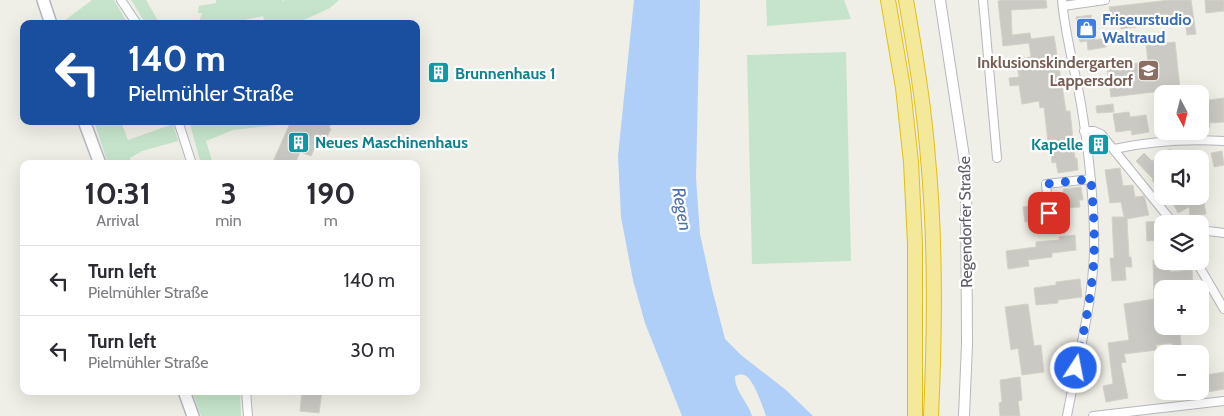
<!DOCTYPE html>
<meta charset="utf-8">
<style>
body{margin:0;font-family:Cabin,sans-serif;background:#f7f7f7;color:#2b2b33;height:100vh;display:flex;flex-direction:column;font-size:19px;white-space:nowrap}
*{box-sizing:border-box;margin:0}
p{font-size:16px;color:#7c7c81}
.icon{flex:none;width:28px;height:28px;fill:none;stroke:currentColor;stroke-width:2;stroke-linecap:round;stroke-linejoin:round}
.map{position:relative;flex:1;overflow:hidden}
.panel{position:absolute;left:20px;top:160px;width:400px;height:235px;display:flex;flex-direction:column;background:#fff;border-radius:10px;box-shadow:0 5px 20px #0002}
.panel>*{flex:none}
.banner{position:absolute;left:20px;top:20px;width:400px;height:105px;border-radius:10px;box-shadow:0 5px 20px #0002;background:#1a4fa0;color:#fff;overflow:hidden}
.needle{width:32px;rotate:173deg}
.fabs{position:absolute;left:1154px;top:85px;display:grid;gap:10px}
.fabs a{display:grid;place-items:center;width:55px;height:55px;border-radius:10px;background:#fff;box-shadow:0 5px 20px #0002;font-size:25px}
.pin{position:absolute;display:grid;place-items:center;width:42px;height:42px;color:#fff;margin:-21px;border-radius:10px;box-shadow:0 2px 8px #0006}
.me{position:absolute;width:55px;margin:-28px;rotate:11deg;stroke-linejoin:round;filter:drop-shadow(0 0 4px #0008)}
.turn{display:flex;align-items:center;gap:18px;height:105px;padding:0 25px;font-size:22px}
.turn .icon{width:65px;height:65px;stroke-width:2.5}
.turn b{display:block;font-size:35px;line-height:42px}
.eta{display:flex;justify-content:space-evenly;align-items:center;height:85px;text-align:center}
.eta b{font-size:30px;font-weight:800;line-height:35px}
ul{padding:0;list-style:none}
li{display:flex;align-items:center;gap:15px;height:70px;padding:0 25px;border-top:1px solid #e1e1e2}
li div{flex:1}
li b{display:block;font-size:19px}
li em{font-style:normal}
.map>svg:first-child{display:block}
</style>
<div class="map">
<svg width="1224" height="416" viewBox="0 0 1224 416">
<rect width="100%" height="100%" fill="#efefe7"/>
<path fill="#c6e4cb" d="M92,0H114L128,24H65L64,21Z
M131,0H146L160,24H146Z
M216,0H282V1L285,0H339L330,8L295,24H265L263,16L225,24H198L202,13H198L199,6L216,3Z
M766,0H844L851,19L767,26Z
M846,52L851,261L752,264L747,55Z
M94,121H121L128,140L173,124L178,141L142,151L130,158L131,164H108Z
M189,121H204V123L218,121H281L279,125L233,130L206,141L213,164H201Z
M192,391H240L241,416H201Z"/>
<path fill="#afcef8" d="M634,0H700L696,178L700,234L712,289L725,339L741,355L786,390L813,416H766C763,407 753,377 744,375C741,374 738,375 735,376C734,390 748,402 752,416H682L645,323L633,280L621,217L618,156Z"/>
<path fill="#cbc9c4" stroke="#d4d1c6" d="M1004,0H1046L1047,8L1011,10L1012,35L1030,33L1031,39L1054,36L1066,111H1070L1075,158H1077L1078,170L1058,173L1056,162L1052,163L1051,151H1049L1044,107L1040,108L1039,101L1022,104L1019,85L1010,86L1009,78L1019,77L1016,59L1031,57L1029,43L1003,46L998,1Z
M1170,0H1191L1196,34L1187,35L1185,21L1121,29L1120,22L1111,17L1109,7Z
M1205,0H1224V11L1206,13Z
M1091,15L1095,40L1105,38L1106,47L1088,50L1087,41L1080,42L1076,17Z
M1175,42L1180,89L1111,97L1106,61L1119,59L1120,65L1148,62L1146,45Z
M1224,98V122L1209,123L1210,127L1200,128V101Z
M1113,104L1114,112L1097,113L1096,106Z
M1129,112L1130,117L1146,115L1149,132L1132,135L1131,130L1116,132L1113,114Z
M291,121H332L329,128L331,129L327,137L321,134L311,156L300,152L295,164H272Z
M1170,149L1172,154L1191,151L1192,159H1162V192L1152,180L1153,179L1136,161L1144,153L1152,161Z
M1222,151L1224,165L1214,167L1211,153Z
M1120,168L1123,186L1133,185L1135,197L1144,196L1149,215L1127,219L1129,257H1131L1132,267H1125L1126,280L1112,281L1110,258H1114L1112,217H1124L1121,202L1110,203L1105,170Z
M1081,187L1083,200H1079L1080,207L1067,208V204H1065L1063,189Z
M1169,196H1203L1206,214L1190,216L1189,207L1178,213Z
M1042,204L1044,220L1025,222L1023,207Z
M1162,221V240L1147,241L1146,222Z
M1075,235L1076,250L1052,253V257L1028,260L1029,266L1008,269L1006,251L1036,247V242L1059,240V237Z
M1153,260L1170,261V272L1192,270L1193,285L1162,289V328L1173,327L1174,335L1180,334L1182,354H1172V343L1156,345L1157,350L1124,354L1126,362L1121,363L1128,398L1106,402L1103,386L1113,384L1108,343L1129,340L1124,304L1154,299Z
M1080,279L1082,297L1058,300V303L1036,305L1034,288L1056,285V282Z
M1028,304L1034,346L1041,345L1044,372L1022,375L1018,348L1011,350L1005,307Z
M1224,372V389L1208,392V387L1200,388V376Z
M1020,377L1022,400L1018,401L1020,416H1000L999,403L1002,402L1000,380Z
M302,391H322L319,413L300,411Z"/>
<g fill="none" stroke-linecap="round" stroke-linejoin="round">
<defs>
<path id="minor" d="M121,0L137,24
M983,0L997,158
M1062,0C1065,35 1075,70 1081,104C1088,147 1093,190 1094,233C1096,294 1078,356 1067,416
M1063,6L1105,0
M178,121L192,164
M1084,131H1094L1101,134L1174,224
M1114,149C1151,141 1186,139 1224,141
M1050,227L1046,184L1091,179
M1200,230L1224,233
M1196,261L1224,309
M246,391L248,416
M1093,416L1224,401"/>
<path id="tertiary" d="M940,0L966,170L967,344L964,416"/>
<path id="secondary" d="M43,0L51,24
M84,121L100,164
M184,391L193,416"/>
<path id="motorway" d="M888,0L903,88L911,162L915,244V416
M906,0C915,52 924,105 928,158C936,244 935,330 931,416"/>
</defs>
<use href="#minor" stroke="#b7b8bc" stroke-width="10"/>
<use href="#tertiary" stroke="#b7b8bc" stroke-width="12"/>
<use href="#secondary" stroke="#b6b8bd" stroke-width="14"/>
<use href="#motorway" stroke="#e2be15" stroke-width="16"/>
<use href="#minor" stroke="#fff" stroke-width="8"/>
<use href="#tertiary" stroke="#fff" stroke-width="10"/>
<use href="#secondary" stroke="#fff" stroke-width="11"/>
<use href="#motorway" stroke="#f4e99a" stroke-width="14"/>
</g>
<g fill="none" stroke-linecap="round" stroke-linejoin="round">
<path stroke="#2563eb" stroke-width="9" stroke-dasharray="0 16.2" d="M1049,213L1046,184L1091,179C1093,205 1095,231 1094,257C1092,294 1084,331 1076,368"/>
</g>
<defs>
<symbol id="shop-square" viewBox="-11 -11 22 22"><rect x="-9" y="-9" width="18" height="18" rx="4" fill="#3f7fe0" stroke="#fff"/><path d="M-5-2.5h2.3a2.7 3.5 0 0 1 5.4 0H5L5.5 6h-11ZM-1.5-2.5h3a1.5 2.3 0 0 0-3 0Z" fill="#fff"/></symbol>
<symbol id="school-square" viewBox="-11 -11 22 22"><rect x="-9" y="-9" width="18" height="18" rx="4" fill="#8d6e63" stroke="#fff"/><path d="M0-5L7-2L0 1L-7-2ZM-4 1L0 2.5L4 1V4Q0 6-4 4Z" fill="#fff"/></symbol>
<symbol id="building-square" viewBox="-11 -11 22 22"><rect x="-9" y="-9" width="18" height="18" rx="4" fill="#0f9aa8" stroke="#fff"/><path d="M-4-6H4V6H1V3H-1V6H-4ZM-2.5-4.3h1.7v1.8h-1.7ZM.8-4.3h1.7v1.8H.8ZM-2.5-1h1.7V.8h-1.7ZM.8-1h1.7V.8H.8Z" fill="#fff"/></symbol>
</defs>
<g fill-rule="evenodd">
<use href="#shop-square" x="1074" y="16" width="25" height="25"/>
<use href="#school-square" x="1136" y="58" width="25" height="25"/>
<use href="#building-square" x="426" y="60" width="25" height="25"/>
<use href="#building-square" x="286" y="130" width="25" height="25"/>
<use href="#building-square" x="1086" y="132" width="25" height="25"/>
</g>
<g text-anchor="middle" stroke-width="4.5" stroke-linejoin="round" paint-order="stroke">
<g font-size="16" font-weight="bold" fill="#366cbe" stroke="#fff" text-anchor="start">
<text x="1102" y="25">Friseurstudio<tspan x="1102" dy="18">Waltraud</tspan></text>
</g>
<g font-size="16" font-weight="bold" fill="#785e54" stroke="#fff" text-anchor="end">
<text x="1133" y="68">Inklusionskindergarten<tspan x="1133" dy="18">Lappersdorf</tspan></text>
</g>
<g font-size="16" font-weight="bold" fill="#0d838f" stroke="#fff" text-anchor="start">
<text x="455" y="79">Brunnenhaus 1</text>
<text x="315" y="148">Neues Maschinenhaus</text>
<text x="1083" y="150" text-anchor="end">Kapelle</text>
</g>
<g font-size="16" fill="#5f6166" stroke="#fff">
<text transform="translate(965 222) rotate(-91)" y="6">Regendorfer Straße</text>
</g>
<g font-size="18" font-style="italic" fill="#5072b2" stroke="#fff">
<text transform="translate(682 209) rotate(80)" y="6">Regen</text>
</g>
</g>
</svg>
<div class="fabs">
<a><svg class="needle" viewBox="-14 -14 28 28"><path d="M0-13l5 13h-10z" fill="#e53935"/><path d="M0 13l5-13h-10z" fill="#7c7c81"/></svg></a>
<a><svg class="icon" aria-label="sound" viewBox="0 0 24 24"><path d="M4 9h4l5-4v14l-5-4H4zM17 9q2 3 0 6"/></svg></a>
<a><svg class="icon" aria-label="layers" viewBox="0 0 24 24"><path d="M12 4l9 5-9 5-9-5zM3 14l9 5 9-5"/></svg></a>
<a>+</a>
<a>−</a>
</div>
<div class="pin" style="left:1049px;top:213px;background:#d93025"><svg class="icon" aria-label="arrive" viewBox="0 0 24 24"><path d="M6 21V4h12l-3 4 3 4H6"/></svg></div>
<svg class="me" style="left:1076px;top:368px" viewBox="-20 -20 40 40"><circle r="17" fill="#2563eb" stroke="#fff" stroke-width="3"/><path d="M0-11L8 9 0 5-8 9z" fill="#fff"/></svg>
<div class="banner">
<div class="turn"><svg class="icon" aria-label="left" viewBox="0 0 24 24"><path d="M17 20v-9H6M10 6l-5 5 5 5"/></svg><div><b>140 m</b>Pielmühler Straße</div></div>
</div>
<section class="panel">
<div class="eta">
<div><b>10:31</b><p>Arrival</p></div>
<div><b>3</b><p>min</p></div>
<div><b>190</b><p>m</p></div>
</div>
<ul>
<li><svg class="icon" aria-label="left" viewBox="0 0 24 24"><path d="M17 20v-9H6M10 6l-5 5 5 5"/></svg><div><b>Turn left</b><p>Pielmühler Straße</p></div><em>140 m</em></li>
<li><svg class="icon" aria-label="left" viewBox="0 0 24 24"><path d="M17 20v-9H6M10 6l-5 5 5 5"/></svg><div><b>Turn left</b><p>Pielmühler Straße</p></div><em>30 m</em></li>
</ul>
</section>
</div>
